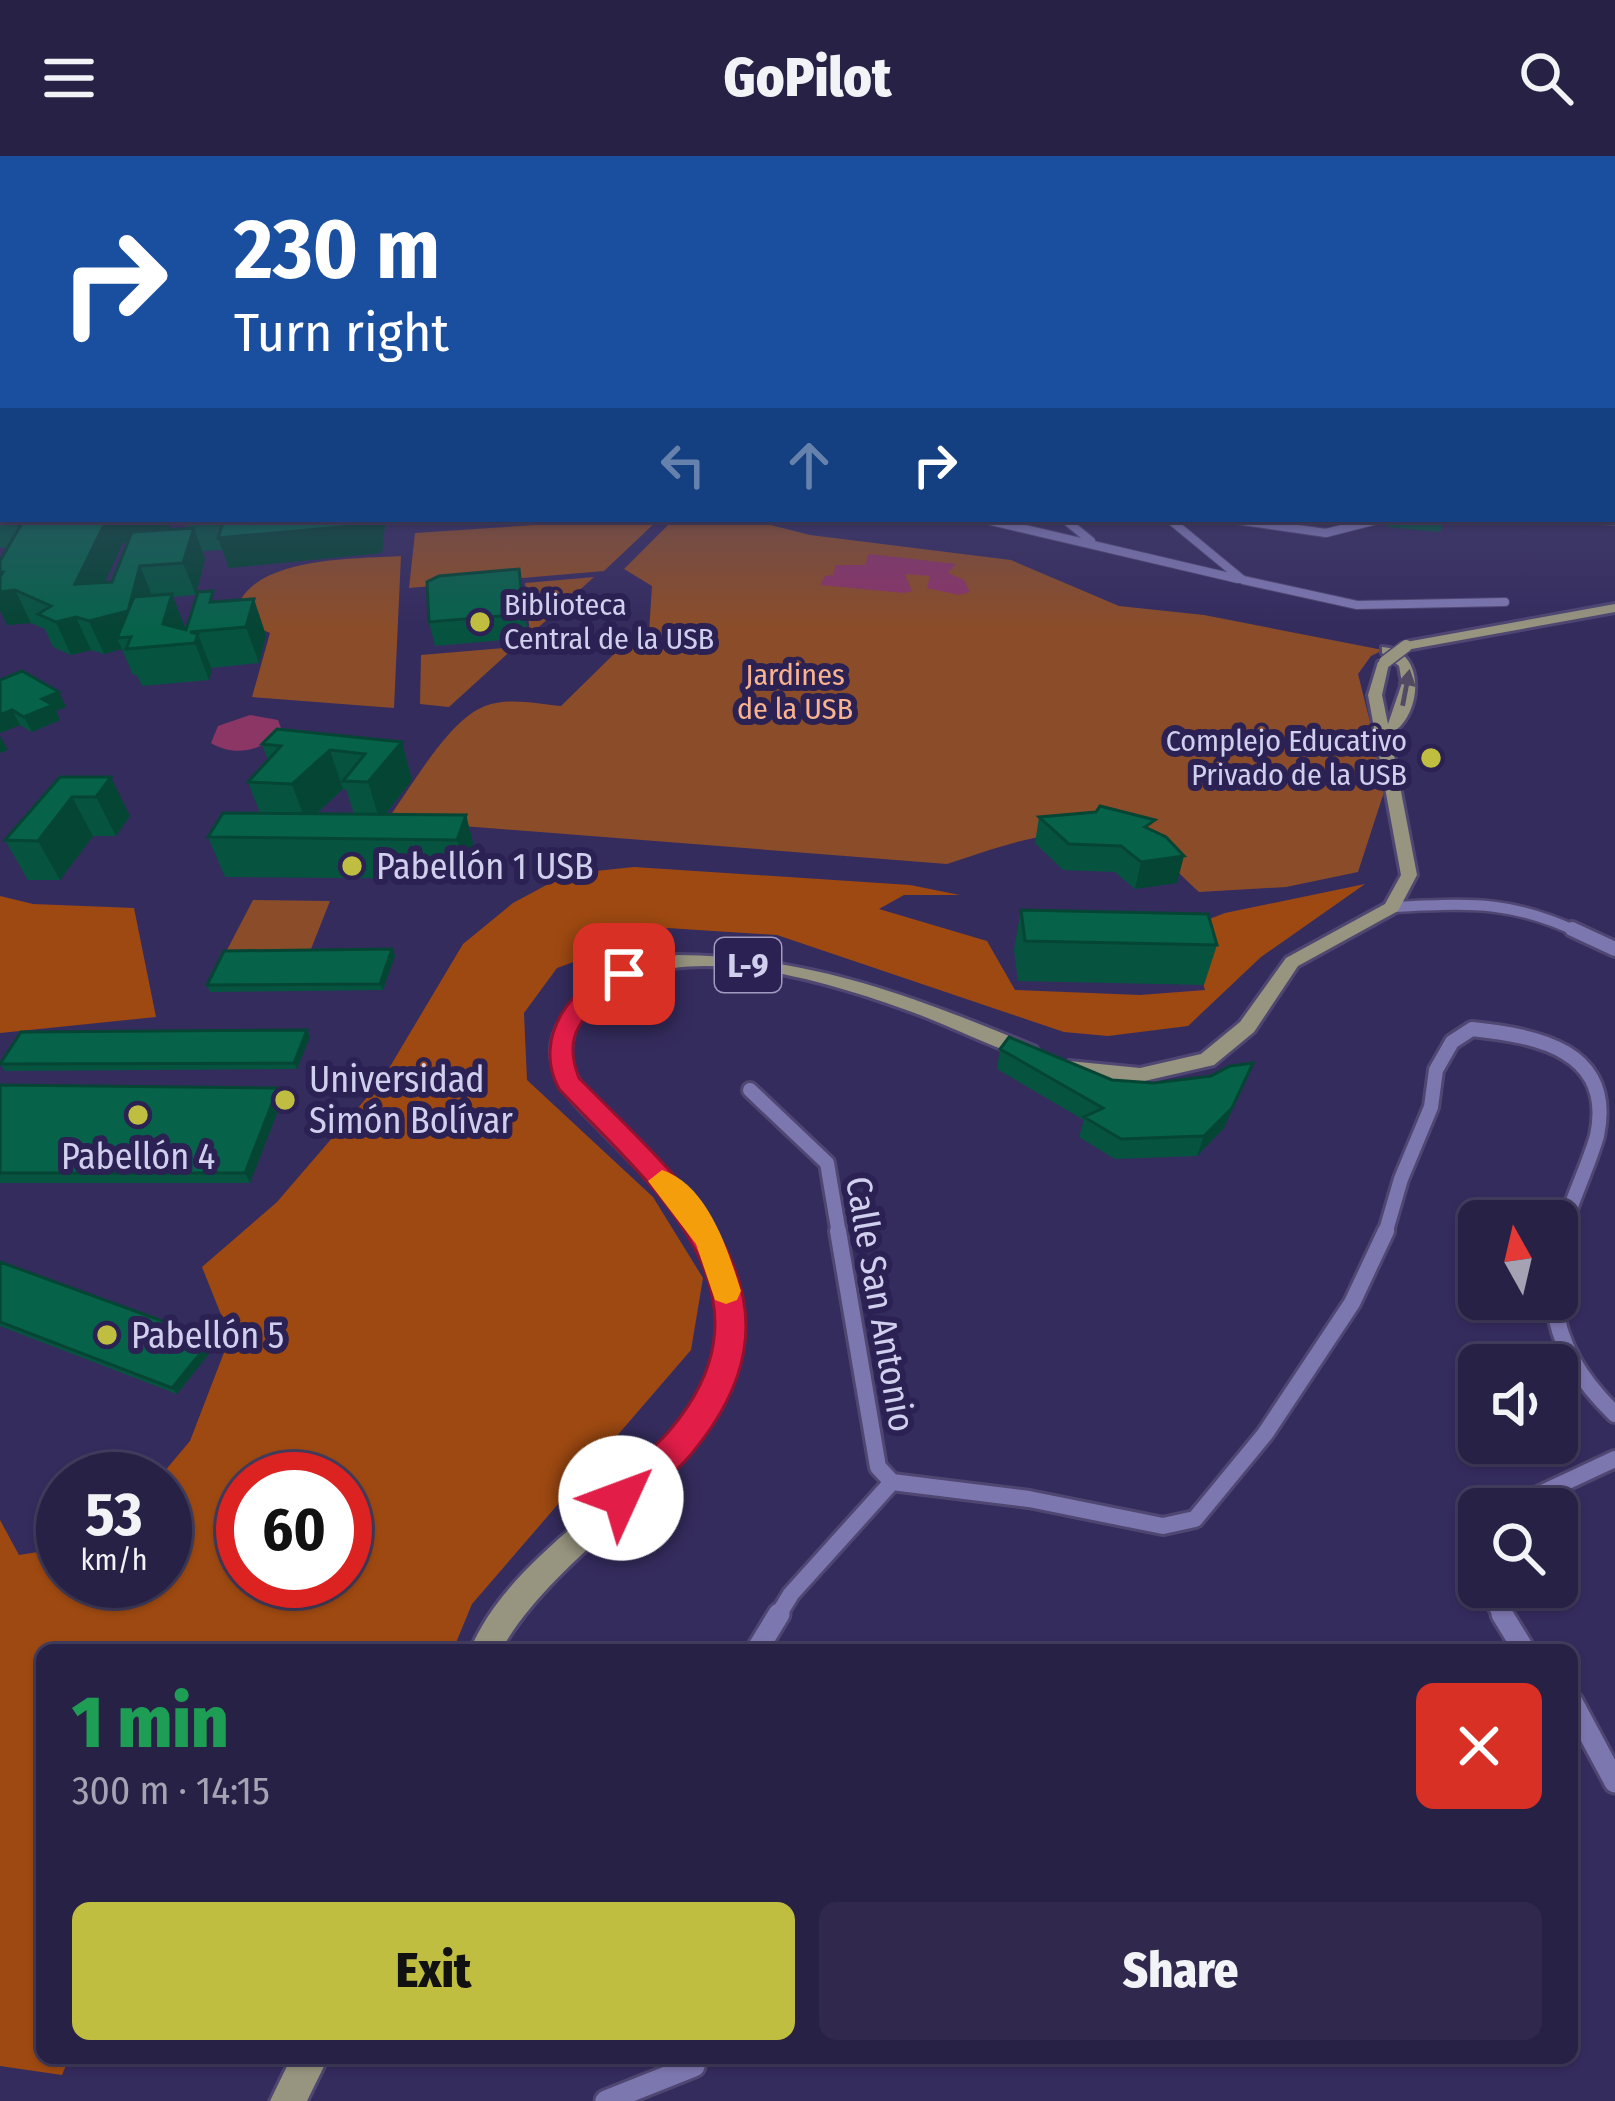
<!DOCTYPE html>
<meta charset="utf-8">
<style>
body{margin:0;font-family:"Fira Sans Condensed",sans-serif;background:#30294d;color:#f1f3f6;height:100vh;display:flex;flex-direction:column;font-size:45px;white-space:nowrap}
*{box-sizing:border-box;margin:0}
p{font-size:39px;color:#a5a3b3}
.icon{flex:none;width:66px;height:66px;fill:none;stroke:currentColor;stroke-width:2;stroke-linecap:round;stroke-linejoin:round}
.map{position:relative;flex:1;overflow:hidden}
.sheet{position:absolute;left:36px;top:1488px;width:1542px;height:420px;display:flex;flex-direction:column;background:#282146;border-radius:18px;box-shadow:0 3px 9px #0004,0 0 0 3px #443e5f}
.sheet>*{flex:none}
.banner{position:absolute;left:0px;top:0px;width:1617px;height:366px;box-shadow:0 3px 9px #0004,0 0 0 3px #443e5f;background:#1a4fa0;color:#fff;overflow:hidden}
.needle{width:78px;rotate:352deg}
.buttons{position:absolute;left:1458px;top:1044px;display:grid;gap:24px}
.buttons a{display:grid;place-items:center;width:120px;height:120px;border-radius:18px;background:#282146;box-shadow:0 3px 9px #0004,0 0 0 3px #443e5f;font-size:60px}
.speed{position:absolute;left:36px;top:1296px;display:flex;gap:24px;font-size:60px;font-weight:700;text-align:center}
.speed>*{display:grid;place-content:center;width:156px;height:156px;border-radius:50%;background:#282146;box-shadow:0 3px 9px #0004,0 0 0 3px #443e5f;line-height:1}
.speed small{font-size:30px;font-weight:400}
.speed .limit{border:18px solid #d22;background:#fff;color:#111}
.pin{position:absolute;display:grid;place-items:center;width:102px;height:102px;color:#fff;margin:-51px;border-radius:24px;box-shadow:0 6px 18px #0006}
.me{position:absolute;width:132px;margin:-66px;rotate:47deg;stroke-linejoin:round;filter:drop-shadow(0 0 9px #0008)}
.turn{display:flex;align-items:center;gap:42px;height:252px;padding:0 36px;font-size:54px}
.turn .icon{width:156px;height:156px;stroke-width:2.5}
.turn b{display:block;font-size:84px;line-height:102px}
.lanes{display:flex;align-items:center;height:114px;padding:0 36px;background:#0003;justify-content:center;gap:60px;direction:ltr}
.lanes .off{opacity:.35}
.round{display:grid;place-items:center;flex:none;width:126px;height:126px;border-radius:18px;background:#30294d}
.overview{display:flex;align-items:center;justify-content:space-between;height:204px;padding:0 36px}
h1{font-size:72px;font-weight:800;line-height:90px;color:#1e9e55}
.primary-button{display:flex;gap:24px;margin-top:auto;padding:24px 36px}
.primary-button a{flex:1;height:138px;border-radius:18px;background:#c0be41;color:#111;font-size:48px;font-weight:800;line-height:138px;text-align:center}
.primary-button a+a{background:#30294d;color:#f1f3f6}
header{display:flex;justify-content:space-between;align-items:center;height:156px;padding:0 36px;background:#282146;font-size:54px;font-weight:800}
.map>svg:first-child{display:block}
</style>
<header><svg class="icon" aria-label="menu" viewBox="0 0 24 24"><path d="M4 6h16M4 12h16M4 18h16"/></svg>GoPilot<svg class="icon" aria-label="search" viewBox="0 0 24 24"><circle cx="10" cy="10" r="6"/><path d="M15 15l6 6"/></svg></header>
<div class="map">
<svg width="1615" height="1945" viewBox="0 0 1615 1945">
<rect width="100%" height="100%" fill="#352c5e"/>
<path fill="#8b4d29" d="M624,363H659L604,415L409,432L415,377Z
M674,363H747L810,379L1011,404L1119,450L1204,459L1383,494L1371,500L1358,518L1386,630L1358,716L1286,731L1199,736C1183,722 1167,703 1150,691C1095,654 1003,690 947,708L387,664C411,632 448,564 485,550C509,541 537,548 561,550L613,499L649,476L652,430L624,413Z
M401,400L394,552L252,541L270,477L249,468L237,452C254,400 357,403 401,400Z
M594,421L530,479L525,427Z
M515,491L449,551L420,548L421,499Z
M253,744L330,745L311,793L227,794Z"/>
<path fill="#9e4911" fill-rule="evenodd" d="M634,711L910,729L960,739H904L879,753L987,785L1015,834L1140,839L1205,834L1186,772L1225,757L1365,728L1261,801L1188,870L1108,880L1064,876L777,779L667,772L557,812L524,857L527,924L653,1041L703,1122L691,1194L472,1448L453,1494H42V1902H69L62,1919L0,1910V1364L19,1399L63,1392V1425H165V1323H158L190,1285L230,1181L202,1111L277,1046L382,924L463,788L513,747L567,718ZM243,1323H345V1425H243Z
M0,740L33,748L134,752L156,861L0,877Z"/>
<path fill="#8c3666" d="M869,398L956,408L948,417L964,424L970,436L959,439L927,432L930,420L905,418L912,435L904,437L820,429L825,420L833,419L836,409H865Z
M250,559L278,564L282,575C263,594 236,602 211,587L218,570Z"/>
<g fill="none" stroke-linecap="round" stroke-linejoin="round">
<defs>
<path id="street-far4" d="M1064,363L1091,385
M1169,363L1243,424L1357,449L1505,446
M1229,363L1326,377L1381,363
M1581,363L1615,365
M991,365L1238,423"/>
<path id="street-far3" d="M1392,751C1467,748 1508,743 1578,776"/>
<path id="street-far2" d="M1572,773L1615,793
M750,934L827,1007L839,1078
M1385,1078L1401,1023L1431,951L1436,914L1452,886L1472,873C1537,880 1615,894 1597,980C1587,1014 1571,1044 1562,1078"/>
<path id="street-far1" d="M838,1075L878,1311L892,1326
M1557,1124L1563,1075
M1553,1143C1559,1191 1581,1225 1615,1258
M1508,1353L1615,1303
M1479,1389L1475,1396L1479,1411
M1485,1431L1503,1461
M777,1461L791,1438L892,1326L1029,1343L1163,1370L1195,1363L1265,1278L1352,1147L1386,1075"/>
<path id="street" d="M1502,1458L1524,1494
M757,1494L779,1458
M1572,1546L1615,1626
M606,1945L694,1910L696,1902"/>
<path id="primary" d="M1614,221L1615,222V228L1614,227Z
M1615,448V456L1406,494L1399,490L1406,486Z
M1382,491C1428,493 1422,562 1390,578L1417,719L1398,755L1298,810L1254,876L1214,909L1140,926L1062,917L1059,912L1069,905L1140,912L1201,898L1240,866L1286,802L1385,748L1401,719L1368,539L1378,506L1390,503L1382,539L1388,568L1402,527L1399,510L1382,497Z
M677,799C810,800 915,841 1036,891L1039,896L1029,903C992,891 956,873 920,859C830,826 659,769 585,856C570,874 566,904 579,924C588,939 604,951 616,964C675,1025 759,1098 740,1193C714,1322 565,1382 501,1494H470C523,1366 720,1307 719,1159C718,1082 647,1024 598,972C584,957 567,943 558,923C534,877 577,835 615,815C633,806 657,804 677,799Z
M291,1902H328L307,1945H270Z"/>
</defs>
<use href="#street-far4" stroke="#4f4772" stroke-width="10"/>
<use href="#street-far3" stroke="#4f4772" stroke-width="15"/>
<use href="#street-far2" stroke="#4f4772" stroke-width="20"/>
<use href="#street-far1" stroke="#4f4772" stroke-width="22"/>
<use href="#street" stroke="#4f4772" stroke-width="27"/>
<use href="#primary" stroke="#4f4772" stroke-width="6"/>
<use href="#street-far4" stroke="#7d77b0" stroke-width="8"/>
<use href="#street-far3" stroke="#7d77b0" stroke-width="10"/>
<use href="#street-far2" stroke="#7d77b0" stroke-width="14"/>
<use href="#street-far1" stroke="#7d77b0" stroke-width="16"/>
<use href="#street" stroke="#7d77b0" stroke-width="21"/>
<use href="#primary" fill="#97947f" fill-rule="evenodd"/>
<defs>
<path id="primary-bridge" d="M1385,506L1406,490"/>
</defs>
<use href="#primary-bridge" stroke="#4f4772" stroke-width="15" stroke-linecap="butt"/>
<use href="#primary-bridge" stroke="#97947f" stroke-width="12"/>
</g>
<path fill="#065440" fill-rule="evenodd" d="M0,301H3V363H30L32,366L74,363H173L169,373L189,372L187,366L188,363H384L385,369L382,397L229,412L223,394L203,395L205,403L196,439L173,441L186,474L217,446L266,479L259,507L211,512L209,524L142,530L137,519H133L122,493L104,498L91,494L71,499L53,491L45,473L31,467L7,469L0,454V405L8,391L0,392ZM123,387H127L112,426H105Z
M1386,363H1445L1440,376L1388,371Z
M523,437L528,482L435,490L429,466Z
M0,524L66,551L56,555L60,564L32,576L20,569L0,577Z
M402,586L412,624L385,659H466L476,699L467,723L225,721L208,681L260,657L248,626L268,604L262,588ZM343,633H346L354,658H316Z
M60,621L130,660L116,680H93L60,724H28L5,684Z
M1039,661L1153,675L1177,727L1135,733L1115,716L1063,714L1035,687Z
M1021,754L1217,789L1204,829L1018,825L1014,794Z
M392,793L395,800L383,834L210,836L207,829Z
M307,874L310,881L297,913L5,915L0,908Z
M1000,893L1112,924L1154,927L1211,920L1253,907L1224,972L1197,1000L1115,1003L1079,981L1084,964L997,913Z
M0,929L283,942L250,1027H0Z
M0,1106L212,1183L216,1189L177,1238L0,1170Z"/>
<path fill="#054534" d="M3,322V356L0,357V326Z
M15,363H30L36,375L27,389Z
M107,363H173L165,384L123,387L89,460L75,428Z
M373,363H384L385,369L382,397L229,412L218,382Z
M194,372L205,403L196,439L183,407Z
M140,410L153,442L131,481L117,482L122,493L104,498L89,465Z
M0,416H3L15,434L31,467L7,469L0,454Z
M172,438L186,474L163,468Z
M254,443L266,479L259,507L246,471Z
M76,461L91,494L71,499L56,466Z
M198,478L212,514L209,524L195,487Z
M59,536L66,551L56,555L60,564L32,576L24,561L42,543Z
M12,554L20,569L0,577V559Z
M0,580L8,594L0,597Z
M402,586L412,624L380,665L368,626Z
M330,594L343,633L306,667L292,628Z
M111,621L130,660L116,680L96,641Z
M72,641L93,680L60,724L38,685Z
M466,659L476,699L467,723L457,684Z
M1184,700L1177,727L1135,733L1141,706Z
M392,793L395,800L383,834L380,828Z
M307,874L310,881L297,913L294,907Z
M1253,907L1224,972L1197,1000L1204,980Z
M278,932L283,942L250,1027L245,1017Z
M212,1183L216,1189L177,1238L172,1232Z"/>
<path fill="#07624a" stroke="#054534" stroke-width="3" d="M0,301H3V322L0,326Z
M74,363H107L75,428L112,426L132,376L194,372L183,407L140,410L128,455L89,465L76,461L56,466L38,458L51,450L15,434L0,436V421L3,416H0V405L22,367Z
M188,363H375V368L218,382L224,363L187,366Z
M519,413L524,458L429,466L427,426L439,420Z
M213,435L210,446L254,443L246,471L190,476L198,478L195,487L126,493L131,481L117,482L134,441L172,438L163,468L186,474L198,436Z
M22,515L59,536L42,543L53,549L24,561L12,554L0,559V524Z
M277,573L402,586L368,626L343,625L365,598L330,594L292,628L248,626L281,590L262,588Z
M60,621H111L96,641H72L38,685L5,684Z
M1100,650L1155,664L1145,671L1166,681L1184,700L1141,706L1121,690L1069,688L1039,661L1096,656Z
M223,657L466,659L457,684L208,681Z
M1021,754L1208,758L1217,789L1025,785Z
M392,793L380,828L207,829L224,795Z
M307,874L294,907L0,908L21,876Z
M1009,881L1112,924L1154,927L1211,920L1230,910L1253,907L1232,952L1204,980L1121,983L1084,961L1103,952L1000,893Z
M0,929L278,932L245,1017H0Z
M0,1106L212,1183L172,1232L0,1166Z"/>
<defs><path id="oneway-solid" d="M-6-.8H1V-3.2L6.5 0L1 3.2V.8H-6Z" transform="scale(3)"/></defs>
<use fill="#514a62" href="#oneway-solid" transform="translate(1406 532) rotate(-79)"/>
<linearGradient id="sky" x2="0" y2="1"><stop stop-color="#1d1834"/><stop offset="0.42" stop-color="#4b4b79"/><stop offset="1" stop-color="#4b4b79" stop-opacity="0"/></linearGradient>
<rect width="1615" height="473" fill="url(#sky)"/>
<path fill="#e11d48" stroke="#92132f" stroke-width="3" d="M624,810L636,818C607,850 555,861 579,922C686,1031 823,1138 693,1296C676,1317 653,1335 633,1354L621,1359L609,1354L604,1342L609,1331C629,1312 652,1295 670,1274C787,1136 649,1029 559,933C531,881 572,826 624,810Z"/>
<path fill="#f59e0b" d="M662,1014C708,1029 728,1094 741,1135L737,1144L726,1148L715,1144L696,1088L648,1025Z"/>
<g fill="#c0be41" stroke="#2b2253" stroke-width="4.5">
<circle cx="480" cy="466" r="12"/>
<circle cx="1431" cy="602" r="12"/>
<circle cx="352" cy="710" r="12"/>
<circle cx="285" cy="944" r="12"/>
<circle cx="138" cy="959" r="12"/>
<circle cx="107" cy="1179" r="12"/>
</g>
<g text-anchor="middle" stroke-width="12" stroke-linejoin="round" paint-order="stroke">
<g font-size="30" fill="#d1cfee" stroke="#2b2253" text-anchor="start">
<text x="504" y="459">Biblioteca<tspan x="504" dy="34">Central de la USB</tspan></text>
<text x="1407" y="595" text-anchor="end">Complejo Educativo<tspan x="1407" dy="34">Privado de la USB</tspan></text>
</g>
<g font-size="30" fill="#f9b38f" stroke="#2b2253">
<text x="795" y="529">Jardines<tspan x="795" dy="34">de la USB</tspan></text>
</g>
<rect fill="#2b2253" stroke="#9f9bc0" stroke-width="3" x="715" y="782" width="66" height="54" rx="9"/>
<g font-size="33" font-weight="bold" fill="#d1cfee">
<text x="748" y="821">L-9</text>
</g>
<g font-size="36" fill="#d1cfee" stroke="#2b2253" text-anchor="start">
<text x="376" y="723">Pabellón 1 USB</text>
<text x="309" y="936">Universidad<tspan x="309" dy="41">Simón Bolívar</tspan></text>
<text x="138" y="1013" text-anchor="middle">Pabellón 4</text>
<text x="131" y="1192">Pabellón 5</text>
</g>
<g font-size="36" fill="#d1cfee" stroke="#2b2253">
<text transform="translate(881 1148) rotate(80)" y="13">Calle San Antonio</text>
</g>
</g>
</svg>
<div class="buttons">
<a><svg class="needle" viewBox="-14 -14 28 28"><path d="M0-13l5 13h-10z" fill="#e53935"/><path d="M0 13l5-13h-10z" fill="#a5a3b3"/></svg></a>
<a><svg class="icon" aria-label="sound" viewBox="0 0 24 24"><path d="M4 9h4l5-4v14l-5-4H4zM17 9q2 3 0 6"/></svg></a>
<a><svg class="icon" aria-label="search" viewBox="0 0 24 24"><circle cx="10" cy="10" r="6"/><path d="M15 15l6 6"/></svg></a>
</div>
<div class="speed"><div>53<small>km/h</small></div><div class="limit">60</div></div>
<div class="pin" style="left:624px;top:818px;background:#d93025"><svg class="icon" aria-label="arrive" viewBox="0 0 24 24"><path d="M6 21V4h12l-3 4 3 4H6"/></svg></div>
<svg class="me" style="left:621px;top:1342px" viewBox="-20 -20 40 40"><circle r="19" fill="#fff"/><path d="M0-13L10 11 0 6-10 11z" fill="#e11d48"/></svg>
<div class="banner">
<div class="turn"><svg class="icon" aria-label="right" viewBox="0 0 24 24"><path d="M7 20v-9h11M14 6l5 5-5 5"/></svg><div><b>230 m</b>Turn right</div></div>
<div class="lanes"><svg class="icon off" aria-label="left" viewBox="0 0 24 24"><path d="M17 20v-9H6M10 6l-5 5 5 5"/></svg><svg class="icon off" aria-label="ahead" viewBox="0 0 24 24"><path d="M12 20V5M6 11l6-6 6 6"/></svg><svg class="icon" aria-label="right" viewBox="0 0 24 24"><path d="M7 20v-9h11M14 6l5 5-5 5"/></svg></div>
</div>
<section class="sheet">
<div class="overview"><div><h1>1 min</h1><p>300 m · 14:15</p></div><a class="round" style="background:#d93025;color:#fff"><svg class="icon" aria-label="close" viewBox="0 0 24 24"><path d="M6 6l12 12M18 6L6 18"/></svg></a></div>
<div class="primary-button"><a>Exit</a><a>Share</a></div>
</section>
</div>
